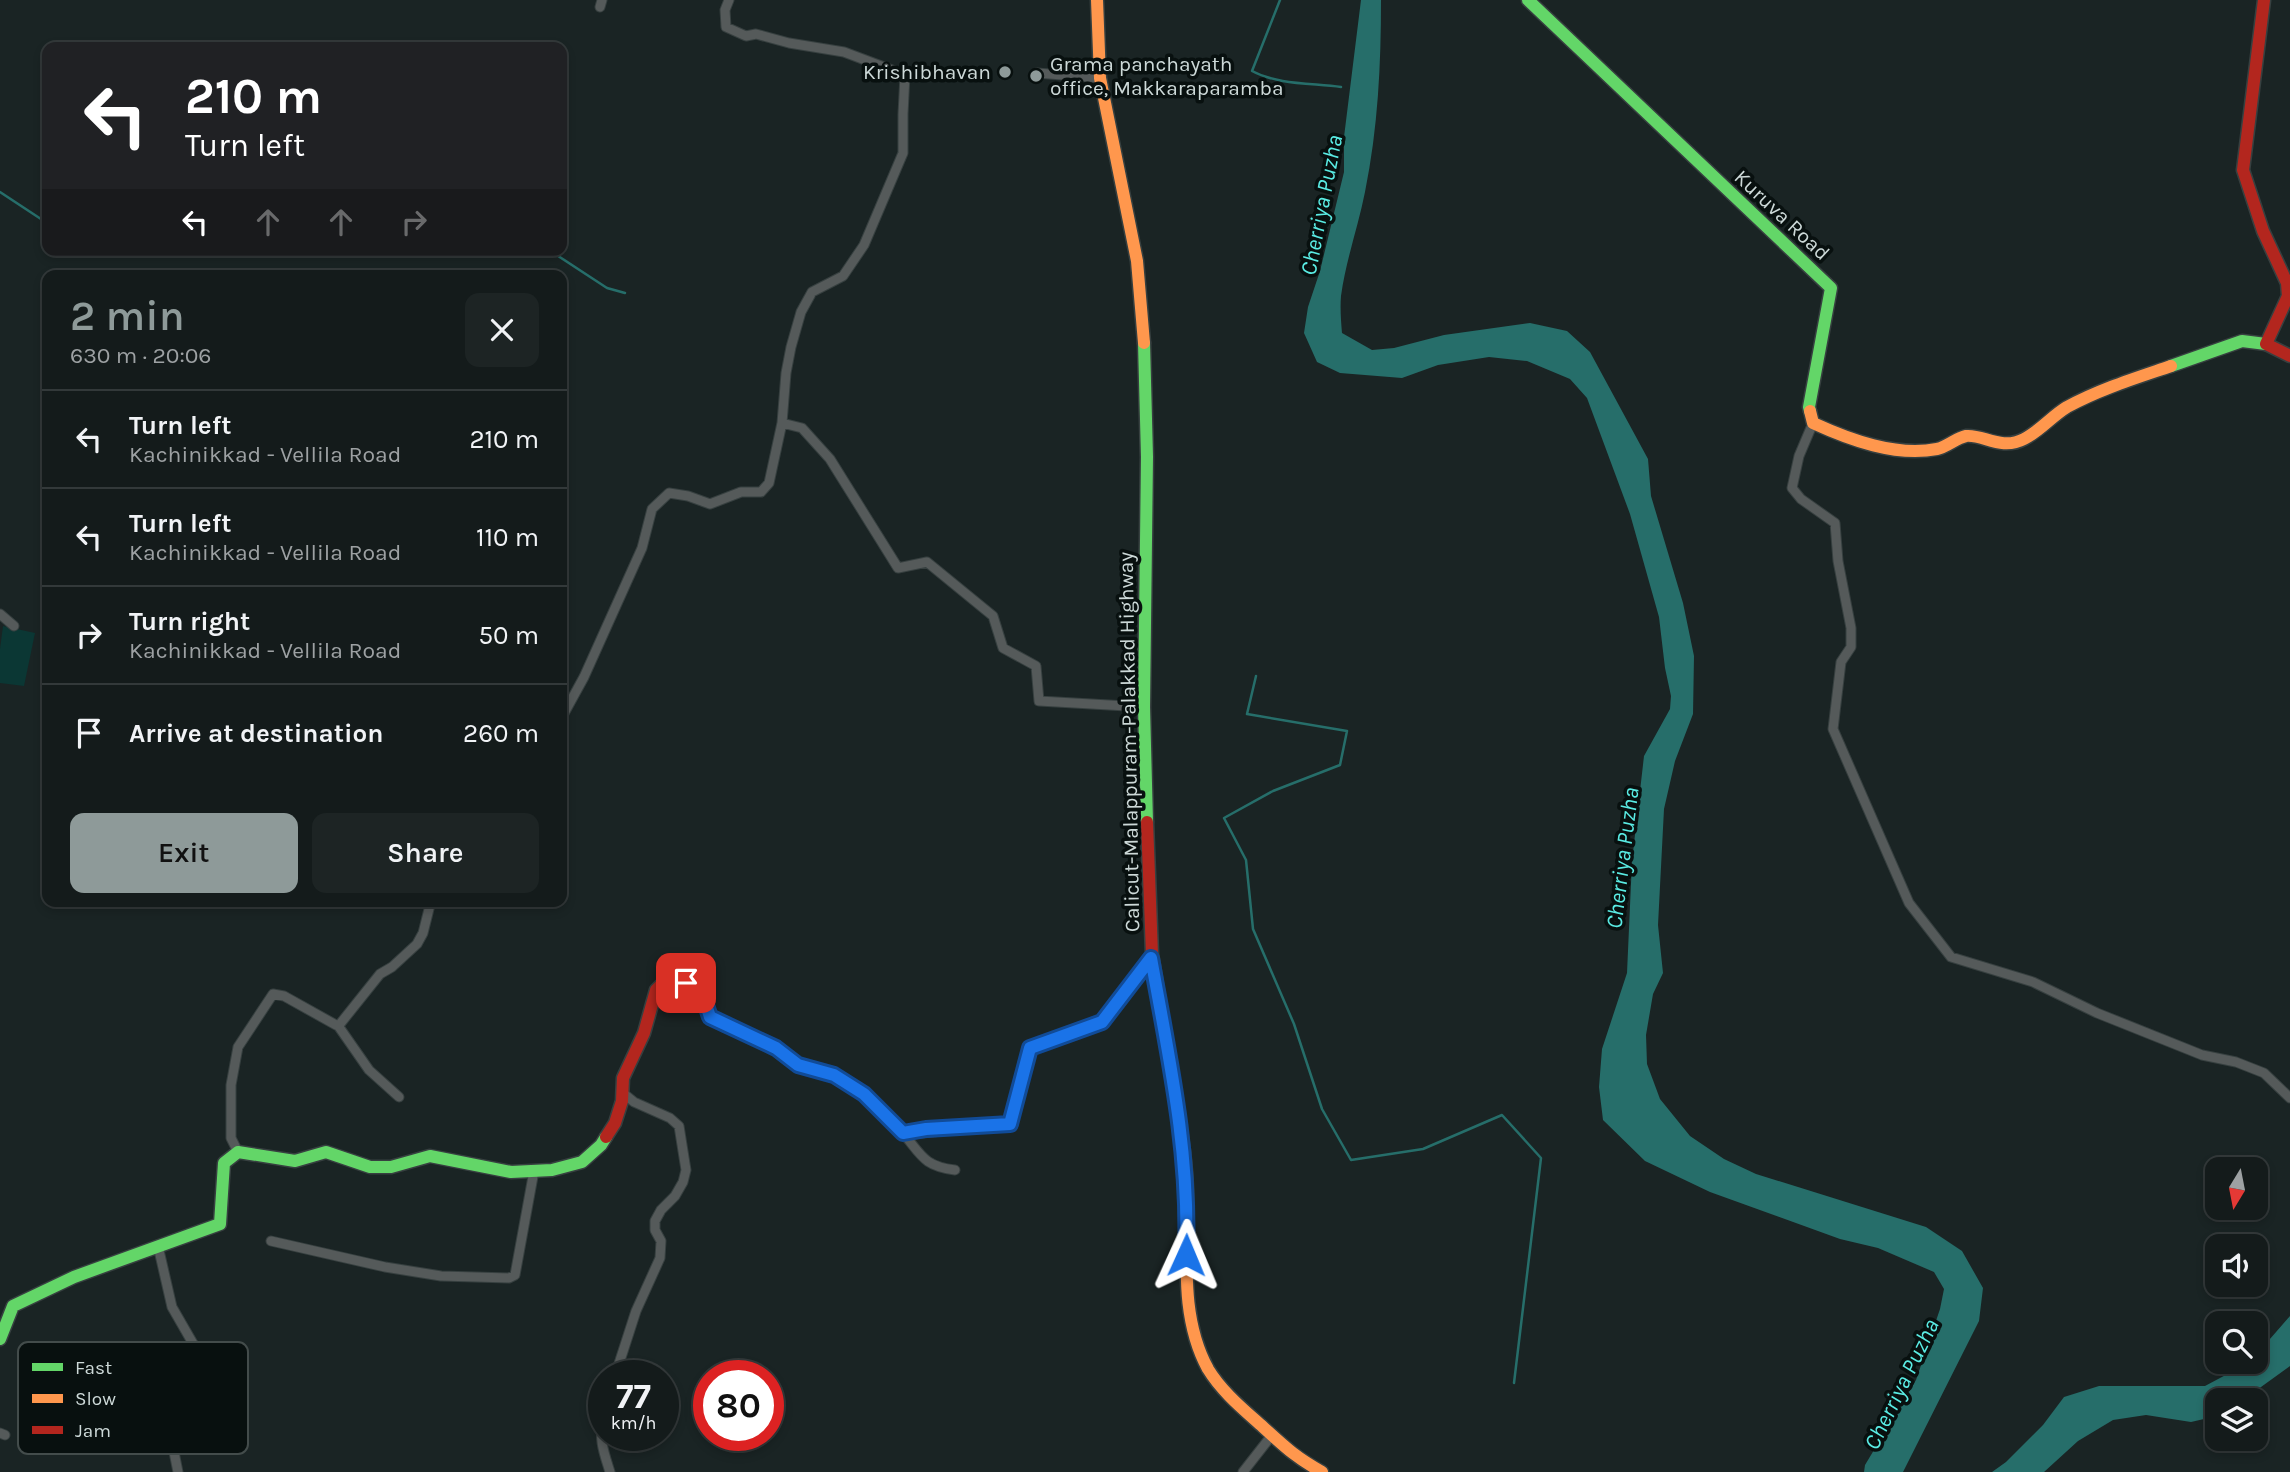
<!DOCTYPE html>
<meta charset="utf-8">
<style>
body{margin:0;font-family:Karla,sans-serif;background:#1d2424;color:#f1f3f6;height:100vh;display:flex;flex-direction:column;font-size:26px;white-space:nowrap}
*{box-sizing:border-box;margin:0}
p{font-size:23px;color:#9da1a3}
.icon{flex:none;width:38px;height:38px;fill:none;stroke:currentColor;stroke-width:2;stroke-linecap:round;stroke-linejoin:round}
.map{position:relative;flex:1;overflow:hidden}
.panel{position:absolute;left:42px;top:270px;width:525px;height:637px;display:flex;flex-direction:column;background:#141b1b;border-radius:14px;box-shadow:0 4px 10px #0003,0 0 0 2px #33393a}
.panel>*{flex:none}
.guide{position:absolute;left:42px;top:42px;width:525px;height:214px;border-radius:14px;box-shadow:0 4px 10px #0003,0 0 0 2px #33393a;background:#202124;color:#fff;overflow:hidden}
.needle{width:46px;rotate:190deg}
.tools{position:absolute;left:2205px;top:1157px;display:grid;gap:14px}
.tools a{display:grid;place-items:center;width:63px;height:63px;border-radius:14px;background:#141b1b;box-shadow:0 4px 10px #0003,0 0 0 2px #33393a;font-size:35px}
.speed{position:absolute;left:588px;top:1360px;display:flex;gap:14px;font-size:35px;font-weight:700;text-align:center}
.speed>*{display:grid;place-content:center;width:91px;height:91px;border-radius:50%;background:#141b1b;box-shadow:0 4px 10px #0003,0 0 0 2px #33393a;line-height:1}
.speed small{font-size:18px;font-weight:400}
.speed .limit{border:10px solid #d22;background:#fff;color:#111}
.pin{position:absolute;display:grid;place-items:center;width:60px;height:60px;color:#fff;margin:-30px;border-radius:14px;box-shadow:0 4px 10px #0006}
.me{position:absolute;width:77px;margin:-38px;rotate:1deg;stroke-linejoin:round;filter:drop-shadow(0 0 5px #0008)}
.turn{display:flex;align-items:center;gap:24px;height:147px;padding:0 28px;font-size:32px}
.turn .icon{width:91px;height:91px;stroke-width:2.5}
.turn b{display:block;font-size:49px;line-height:60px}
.lanes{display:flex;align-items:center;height:66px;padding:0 28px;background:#0003;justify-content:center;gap:35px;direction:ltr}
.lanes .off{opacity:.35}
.round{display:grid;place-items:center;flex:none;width:74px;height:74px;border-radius:14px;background:#1d2424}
.head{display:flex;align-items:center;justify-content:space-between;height:119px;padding:0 28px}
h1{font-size:42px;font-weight:600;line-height:52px;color:#8e9a99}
.action{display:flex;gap:14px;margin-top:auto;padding:14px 28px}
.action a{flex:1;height:80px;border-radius:14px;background:#8e9a99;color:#111;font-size:28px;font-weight:600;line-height:80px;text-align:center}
.action a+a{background:#1d2424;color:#f1f3f6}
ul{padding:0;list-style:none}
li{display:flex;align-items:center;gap:21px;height:98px;padding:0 28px;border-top:2px solid #33393a}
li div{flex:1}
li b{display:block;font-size:26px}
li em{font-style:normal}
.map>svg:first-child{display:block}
</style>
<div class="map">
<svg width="2290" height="1472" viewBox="0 0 2290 1472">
<rect width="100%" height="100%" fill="#1a2424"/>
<path fill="#0b3734" d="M3,626L35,633L24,686L0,683V649Z"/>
<path fill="#266e6a" d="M1361,0H1381C1381,65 1378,128 1365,192C1358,227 1346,260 1341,296C1340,308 1341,321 1342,333L1372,350L1394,348L1444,335L1530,323L1567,331L1590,352L1648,459L1651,496L1683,603L1694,656L1693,714L1675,761L1664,809L1658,925L1663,973L1653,994L1646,1035L1647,1064L1660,1099L1690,1136L1724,1159L1756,1174L1926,1227L1962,1251L1983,1288L1979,1321L1903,1472H1864L1865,1465L1916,1380L1940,1309L1944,1289L1934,1272L1878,1248L1840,1239L1710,1192L1645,1161L1603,1120L1599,1087L1602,1049L1627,973L1632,861L1644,756L1670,709L1671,696L1665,668L1659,617L1630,514L1587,398L1570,379L1527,361L1489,357L1438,365L1402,378L1340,373L1317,362L1304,333L1308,307L1320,271L1344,172V137Z
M2290,1316V1366L2243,1400H2217V1416L2191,1422L2146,1415L2113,1420L2078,1441L2044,1472H1992L2006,1462L2043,1425L2064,1397L2099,1386H2205L2250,1362H2256V1355Z"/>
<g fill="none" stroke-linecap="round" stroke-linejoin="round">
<path stroke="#266e6a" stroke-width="2.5" d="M1280,0L1252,71C1278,85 1313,83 1341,87
M0,192L47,223
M549,250L607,288L625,293
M1256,676L1247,714L1347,731L1340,765L1273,791L1224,818L1246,860L1253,929L1294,1024L1322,1109L1351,1160L1423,1149L1502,1115L1541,1158L1514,1383"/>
<defs>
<path id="street" d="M729,0L725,10L726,27L746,36L756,34L789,43L844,52L905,75L903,114V153L864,245L843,276L812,292L801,312L791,347L786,373L782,423L802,428L830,459L898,568L927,562L993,616L1003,648L1036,666L1039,701L1144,707
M600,7L602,0
M1037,73L1100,78
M1813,423L1799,456L1792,488L1801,499L1835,523L1838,561L1851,628V647L1841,662L1833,729L1909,903L1951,957L2033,982L2097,1013L2202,1055L2236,1062L2264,1073L2290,1098
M0,614L14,626
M562,717L584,677L642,548L652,509L669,493L688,496L710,504L741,492H761L769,483L782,423
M340,1024L339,1027L369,1070L399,1097
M903,1133C922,1156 924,1166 955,1170
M238,1152L231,1138V1085L238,1047L273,994L284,996L336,1025L340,1024L380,974L392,967L417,944L423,933L431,901
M271,1241L385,1267L441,1276L509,1278L515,1275L534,1171
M158,1246L172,1307L195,1347L196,1358L191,1405L182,1424L174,1452L178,1472
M615,1376L636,1311L660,1258L661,1241L655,1230V1221L661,1210L675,1196L683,1182L686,1170L679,1126L670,1118L634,1102L623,1093
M604,1418C598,1438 604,1453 610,1472
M0,1433L5,1435
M1243,1472L1272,1435"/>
<path id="fast" d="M1528,0L1831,288L1809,407L1810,411
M1144,343L1147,457L1144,707L1147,822
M2171,366L2242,341L2266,344
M961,1127L1011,1124L1030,1048L1102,1022L1151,958
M0,1339L13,1306L74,1277L220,1224L224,1163L238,1152L295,1161L326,1152L370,1167H391L430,1156L511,1172L552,1170L582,1162L601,1145L606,1137"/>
<path id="slow" d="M1097,0L1100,78L1137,261L1144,343
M1810,411L1813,423C1850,440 1896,457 1937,449C1947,447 1956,438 1966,436C1983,434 2001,451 2024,439C2040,431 2052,416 2067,407C2100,389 2136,378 2171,366
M711,1017L776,1048L798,1065L834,1075L864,1094L903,1133L961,1127
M1174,1090C1180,1125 1187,1160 1187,1196C1188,1254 1179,1316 1208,1369C1222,1392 1243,1409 1263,1427C1285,1447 1295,1457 1322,1472"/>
<path id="jam" d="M2264,0L2243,170L2263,231L2287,283L2288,296L2266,344L2290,356
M1147,822L1152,954L1174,1090
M606,1137L615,1123L622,1101L623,1078L644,1033L656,990L666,980C696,986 698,992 711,1017"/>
</defs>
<use href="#street" stroke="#374040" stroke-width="11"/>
<use href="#fast" stroke="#374040" stroke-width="15"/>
<use href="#slow" stroke="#374040" stroke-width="15"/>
<use href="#jam" stroke="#374040" stroke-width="15"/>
<use href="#street" stroke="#555a5a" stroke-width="9"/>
<use href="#fast" stroke="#63d668" stroke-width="12"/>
<use href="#slow" stroke="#ff974d" stroke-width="12"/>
<use href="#jam" stroke="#b3261e" stroke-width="12"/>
</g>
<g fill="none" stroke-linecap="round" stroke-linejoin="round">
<defs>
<path id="route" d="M686,983L703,996L710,1017L776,1048L798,1065L834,1075L864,1094L903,1133L926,1129L1010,1124L1030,1048L1102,1022L1151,958C1169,1058 1190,1152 1186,1255"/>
</defs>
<use href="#route" stroke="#114b97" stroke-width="18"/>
<use href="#route" stroke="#1a73e8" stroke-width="12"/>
</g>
<g fill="#8e9a99" stroke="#08100f" stroke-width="2.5">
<circle cx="1005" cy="72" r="7"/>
<circle cx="1036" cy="76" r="7"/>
</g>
<g text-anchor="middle" stroke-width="7" stroke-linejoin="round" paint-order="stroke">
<g font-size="21" fill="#cdd9d8" stroke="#08100f" text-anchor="start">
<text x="1050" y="71">Grama panchayath<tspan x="1050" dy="24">office, Makkaraparamba</tspan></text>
<text x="991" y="79" text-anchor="end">Krishibhavan</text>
</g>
<g font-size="21" fill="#cdd9d8" stroke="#08100f">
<text transform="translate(1782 215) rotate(43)" y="7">Kuruva Road</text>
<text transform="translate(1129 742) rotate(-91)" y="7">Calicut-Malappuram-Palakkad Highway</text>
</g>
<g font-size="23" font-style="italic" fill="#5aece4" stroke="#08100f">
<text transform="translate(1321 205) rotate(-79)" y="8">Cherriya Puzha</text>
<text transform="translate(1622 858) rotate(-83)" y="8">Cherriya Puzha</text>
<text transform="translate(1901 1384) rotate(-64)" y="8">Cherriya Puzha</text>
</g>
</g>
<rect x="18" y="1342" width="230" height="112" rx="10" fill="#08100f" stroke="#434c4b" stroke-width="2"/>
<rect x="32" y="1363" width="31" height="8" fill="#63d668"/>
<rect x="32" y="1394" width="31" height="9" fill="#ff974d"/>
<rect x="32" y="1426" width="31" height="8" fill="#b3261e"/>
<g font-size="19" fill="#cdd9d8">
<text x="75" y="1374">Fast</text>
<text x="75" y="1405">Slow</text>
<text x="75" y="1437">Jam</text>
</g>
</svg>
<div class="tools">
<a><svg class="needle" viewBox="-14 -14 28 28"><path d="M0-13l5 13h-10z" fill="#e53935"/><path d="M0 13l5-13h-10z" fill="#9da1a3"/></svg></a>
<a><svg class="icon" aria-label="sound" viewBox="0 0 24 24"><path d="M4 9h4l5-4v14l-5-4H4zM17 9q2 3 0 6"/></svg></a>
<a><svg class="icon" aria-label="search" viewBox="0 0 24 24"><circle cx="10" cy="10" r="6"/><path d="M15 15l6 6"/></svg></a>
<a><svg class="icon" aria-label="layers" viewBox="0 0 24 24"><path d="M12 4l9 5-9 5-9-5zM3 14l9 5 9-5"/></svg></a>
</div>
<div class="speed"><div>77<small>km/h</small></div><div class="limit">80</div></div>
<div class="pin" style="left:686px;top:983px;background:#d93025"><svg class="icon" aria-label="arrive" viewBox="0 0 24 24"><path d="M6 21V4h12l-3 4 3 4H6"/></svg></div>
<svg class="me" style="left:1186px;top:1255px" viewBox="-20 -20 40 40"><path d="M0-17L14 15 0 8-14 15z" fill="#1a73e8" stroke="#fff" stroke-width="4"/></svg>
<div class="guide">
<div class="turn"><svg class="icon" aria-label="left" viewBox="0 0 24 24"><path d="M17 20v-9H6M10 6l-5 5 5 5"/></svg><div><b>210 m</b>Turn left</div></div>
<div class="lanes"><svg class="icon" aria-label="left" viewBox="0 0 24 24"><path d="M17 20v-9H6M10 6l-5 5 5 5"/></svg><svg class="icon off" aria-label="ahead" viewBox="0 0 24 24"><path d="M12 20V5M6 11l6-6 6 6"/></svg><svg class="icon off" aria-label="ahead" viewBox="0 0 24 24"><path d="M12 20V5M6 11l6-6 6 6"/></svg><svg class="icon off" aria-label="right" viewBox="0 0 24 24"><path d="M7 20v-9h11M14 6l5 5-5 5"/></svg></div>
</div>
<section class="panel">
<div class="head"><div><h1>2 min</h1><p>630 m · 20:06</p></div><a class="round"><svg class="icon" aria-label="close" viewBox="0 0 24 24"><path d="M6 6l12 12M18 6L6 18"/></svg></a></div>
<ul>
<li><svg class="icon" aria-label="left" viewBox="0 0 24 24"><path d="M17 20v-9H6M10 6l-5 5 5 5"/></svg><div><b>Turn left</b><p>Kachinikkad - Vellila Road</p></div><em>210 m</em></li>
<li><svg class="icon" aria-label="left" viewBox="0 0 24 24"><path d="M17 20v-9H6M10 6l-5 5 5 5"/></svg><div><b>Turn left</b><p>Kachinikkad - Vellila Road</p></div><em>110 m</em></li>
<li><svg class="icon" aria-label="right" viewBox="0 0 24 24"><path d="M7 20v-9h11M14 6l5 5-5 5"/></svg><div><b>Turn right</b><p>Kachinikkad - Vellila Road</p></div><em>50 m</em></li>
<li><svg class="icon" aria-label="arrive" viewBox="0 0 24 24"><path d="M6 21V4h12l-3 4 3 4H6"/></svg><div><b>Arrive at destination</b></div><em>260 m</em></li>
</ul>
<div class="action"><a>Exit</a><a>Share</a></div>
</section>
</div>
